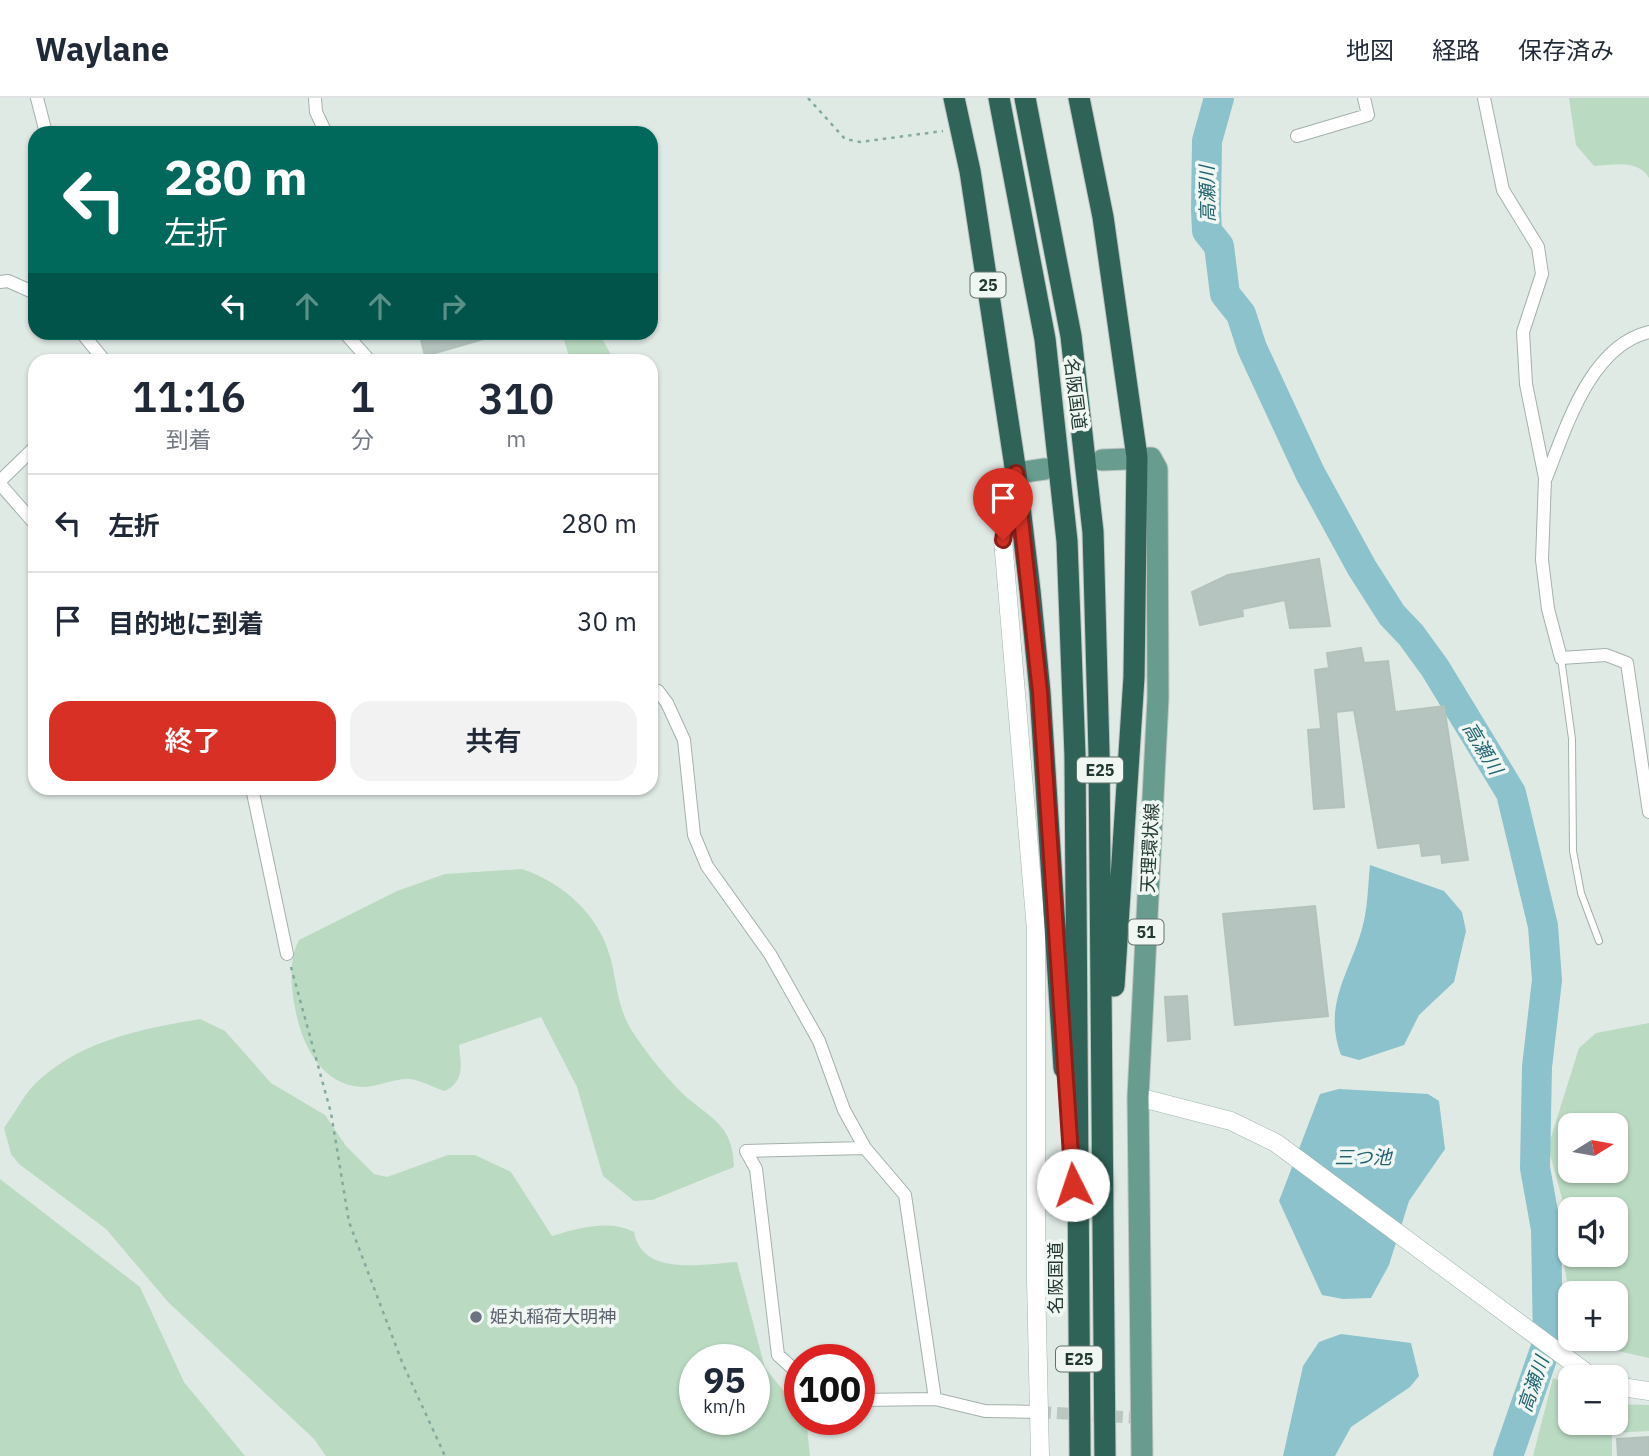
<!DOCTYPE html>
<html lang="ja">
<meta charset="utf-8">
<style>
body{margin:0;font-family:"IBM Plex Sans","Noto Sans JP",sans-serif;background:#f2f2f3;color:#1f2937;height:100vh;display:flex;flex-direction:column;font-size:26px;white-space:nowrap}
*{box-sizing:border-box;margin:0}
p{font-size:23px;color:#747a83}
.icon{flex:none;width:38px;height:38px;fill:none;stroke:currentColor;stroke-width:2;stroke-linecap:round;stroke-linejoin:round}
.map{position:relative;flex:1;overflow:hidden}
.side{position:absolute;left:28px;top:256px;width:630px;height:441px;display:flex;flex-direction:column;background:#fff;border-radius:21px;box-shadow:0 2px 5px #0004}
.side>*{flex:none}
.banner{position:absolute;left:28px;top:28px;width:630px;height:214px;border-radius:21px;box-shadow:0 2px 5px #0004;background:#00695c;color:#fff;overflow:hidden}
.needle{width:46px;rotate:79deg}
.fabs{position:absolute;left:1558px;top:1015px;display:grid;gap:14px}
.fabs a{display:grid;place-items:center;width:70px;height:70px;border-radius:14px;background:#fff;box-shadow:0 2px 5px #0004;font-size:35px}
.speed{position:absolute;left:679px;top:1246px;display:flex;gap:14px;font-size:35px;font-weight:700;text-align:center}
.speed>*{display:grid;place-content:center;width:91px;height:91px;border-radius:50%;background:#fff;box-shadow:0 2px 5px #0004;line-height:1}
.speed small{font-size:18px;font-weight:400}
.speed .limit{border:10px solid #d22;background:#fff;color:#111}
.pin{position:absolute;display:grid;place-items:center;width:60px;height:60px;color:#fff;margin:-72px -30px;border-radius:50% 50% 50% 0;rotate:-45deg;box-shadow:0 0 7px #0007}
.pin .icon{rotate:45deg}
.me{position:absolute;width:77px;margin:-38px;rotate:356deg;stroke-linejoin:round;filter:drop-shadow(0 0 5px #0008)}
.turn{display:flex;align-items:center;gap:24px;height:147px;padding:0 21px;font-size:32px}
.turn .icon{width:91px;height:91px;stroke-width:2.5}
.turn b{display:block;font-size:49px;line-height:60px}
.lanes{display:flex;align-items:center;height:66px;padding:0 21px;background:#0003;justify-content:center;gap:35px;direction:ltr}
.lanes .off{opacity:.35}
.eta{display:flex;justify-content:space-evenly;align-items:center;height:119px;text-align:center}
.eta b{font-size:42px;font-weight:600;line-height:49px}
.action{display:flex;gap:14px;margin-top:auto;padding:14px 21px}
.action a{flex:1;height:80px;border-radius:21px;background:#d93025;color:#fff;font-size:28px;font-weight:600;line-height:80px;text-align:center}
.action a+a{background:#f2f2f3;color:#1f2937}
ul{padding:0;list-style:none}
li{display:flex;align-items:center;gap:21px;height:98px;padding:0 21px;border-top:2px solid #e0e1e3}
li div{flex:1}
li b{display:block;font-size:26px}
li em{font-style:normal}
header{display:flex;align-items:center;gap:42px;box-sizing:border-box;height:98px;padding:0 35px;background:#fff;border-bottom:2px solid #e0e1e3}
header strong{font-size:33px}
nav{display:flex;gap:38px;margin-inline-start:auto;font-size:24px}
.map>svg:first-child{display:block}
</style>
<header>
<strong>Waylane</strong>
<nav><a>地図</a><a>経路</a><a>保存済み</a></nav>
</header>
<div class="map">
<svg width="1649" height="1358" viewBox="0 0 1649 1358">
<rect width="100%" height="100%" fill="#e0eae5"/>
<path fill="#badac2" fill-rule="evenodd" d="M1569,0H1649V80C1638,61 1613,67 1594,68L1576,47Z
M562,235H599L614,262H570Z
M522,771C563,785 600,817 611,862C617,887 618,911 632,933C645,953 665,978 682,995C710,1021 733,1025 734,1069L652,1102L634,1103L603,1078L577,989L541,919L459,947C461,968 465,982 445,993C434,990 421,982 410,981C394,980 378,989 362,989C322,987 303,948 296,915C291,892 288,863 299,842L397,793L445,776Z
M200,921L225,933L271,985L325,1017L346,1048L374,1076L387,1079L448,1057H475L511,1074L552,1138C577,1130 610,1121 634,1134C642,1179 703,1166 737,1164L765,1270L800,1313V1321H806L810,1358H326L314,1341L168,1204L106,1131L19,1066L11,1056L4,1030C15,1015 25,994 39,982C85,941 142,931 200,921ZM695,1262H754V1321H695Z
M1649,925V1260L1583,1245L1580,1241H1615V1195H1570V1223L1569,1194L1559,1140L1562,1100L1548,1049L1579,950L1596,935ZM1615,1027V1073H1570V1027ZM1615,1111V1157H1570V1111Z
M0,1081L140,1189L184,1284L245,1358H0Z
M1553,1280L1570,1287V1325H1615V1306L1649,1307V1333L1612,1335V1358H1533Z"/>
<path fill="#8bc2cc" d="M1370,767L1444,793L1462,814L1466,833L1454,884L1419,917L1404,947L1359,962L1341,957C1322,905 1351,874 1363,827C1368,808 1368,786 1370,767Z
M1339,991L1428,996L1439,1003L1445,1051L1409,1103L1389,1167L1371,1200L1343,1201L1322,1197L1279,1103L1320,996Z
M1341,1236L1411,1245L1419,1278L1410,1289L1351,1329L1335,1358H1283L1303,1268L1319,1244Z"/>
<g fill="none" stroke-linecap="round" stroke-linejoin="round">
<path stroke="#8bc2cc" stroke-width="30" d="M1219,0L1207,43L1206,112L1207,133L1219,148L1225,196L1241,216L1252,250L1310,375L1362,470L1392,517L1411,537L1435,570L1511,695L1543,828L1547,882L1537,969L1535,1070L1546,1131L1548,1243L1508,1358"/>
</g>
<path fill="#b5c4be" stroke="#b3c3bc" stroke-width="2" d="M419,234H494V238L425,258Z
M1319,461L1330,528L1290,530L1285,502L1242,511L1243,518L1200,527L1192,494L1228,477Z
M1361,550L1364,565L1388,563L1395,614L1444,608L1468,762L1442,765L1441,756L1422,758L1420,745L1378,750L1354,612L1336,614L1344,709L1314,711L1308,632L1321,631L1315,572L1329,570L1327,555Z
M1315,808L1328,918L1235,927L1223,816Z
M1187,898L1190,941L1168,943L1165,899Z
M1649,1339V1358H1618L1617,1341Z"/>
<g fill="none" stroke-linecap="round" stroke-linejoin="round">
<path stroke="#bac7c1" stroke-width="12" stroke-dasharray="12 6" stroke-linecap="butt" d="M1039,1314L1141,1320"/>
<defs>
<path id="lane" d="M1561,560L1572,641L1573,753L1581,795L1599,843"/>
<path id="street" d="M37,0L46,35
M315,0L316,14L326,35
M1484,0L1503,92L1538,149L1542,176L1523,234L1526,286L1545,380L1542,462L1548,511L1561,560L1606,557L1627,565L1649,714
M1297,38L1368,17L1364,0
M0,184L8,183L35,195
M81,234L104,262
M344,234L369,262
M1546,380C1566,330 1590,248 1649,234
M0,383L35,349
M0,386L35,426
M651,591L658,593L667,605L684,642L694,737L707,768L770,856L819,943L844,1012L865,1050L905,1097L935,1301
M252,690L287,856
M800,1277L778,1257L756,1071L746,1053L865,1050
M859,1302L935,1301L985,1313L1039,1314"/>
<path id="secondary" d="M1014,385L1003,442L1036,832V1182L1040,1358
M1138,999L1231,1023L1276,1045L1592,1279
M1615,1288L1649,1293"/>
<path id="primary" d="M1102,362L1151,360L1157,371L1158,600L1138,999L1142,1358
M1016,375L1045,371"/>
<path id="highway" d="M954,0L970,73L1016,375L1030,493L1040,594L1064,970
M999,0L1045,241L1067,443L1075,658L1080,1358
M1025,0L1071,238L1093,434L1099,655L1105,1358
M1079,0L1103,119L1137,359L1134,579L1114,888"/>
</defs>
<use href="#lane" stroke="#a3b1ac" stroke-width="8"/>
<use href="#street" stroke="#a3b1ac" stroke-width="14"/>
<use href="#secondary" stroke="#a0b5ad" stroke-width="19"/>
<use href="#primary" stroke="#bdc4c2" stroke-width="23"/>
<use href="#highway" stroke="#bdc4c2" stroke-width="23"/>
<path stroke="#82ab9e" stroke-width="2.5" stroke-dasharray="3.5 5" stroke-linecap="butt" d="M808,0L845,41L860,44L943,33
M291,869L331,1015L349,1124L402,1264L445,1358"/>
<use href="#lane" stroke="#fff" stroke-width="6"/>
<use href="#street" stroke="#fff" stroke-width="12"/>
<use href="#secondary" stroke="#fff" stroke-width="18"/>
<use href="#primary" stroke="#679c8e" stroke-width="21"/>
<use href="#highway" stroke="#306358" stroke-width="21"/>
</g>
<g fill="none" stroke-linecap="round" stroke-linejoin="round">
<defs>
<path id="route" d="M1003,442L1016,375L1040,594L1073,1087"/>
</defs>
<use href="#route" stroke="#8d1f18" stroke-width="18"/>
<use href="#route" stroke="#d93025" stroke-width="12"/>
</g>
<circle fill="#6b7280" stroke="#f0f7f3" stroke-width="2.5" cx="476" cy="1219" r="7"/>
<g text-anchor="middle" stroke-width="7" stroke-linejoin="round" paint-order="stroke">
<g fill="#f0f7f3" stroke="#60726c" stroke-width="2">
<rect x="970.5" y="174.5" width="35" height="25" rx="5"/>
<rect x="1077" y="659.5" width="46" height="25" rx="5"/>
<rect x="1128.5" y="821.5" width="35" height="25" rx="5"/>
<rect x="1056" y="1248.5" width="46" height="25" rx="5"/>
</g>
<g font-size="16" font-weight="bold" fill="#223932">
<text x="988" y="193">25</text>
<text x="1100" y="678">E25</text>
<text x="1146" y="840">51</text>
<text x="1079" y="1267">E25</text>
</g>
<g font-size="18" fill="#223932" stroke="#f0f7f3">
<text transform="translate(1075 296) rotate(83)" y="6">名阪国道</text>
<text transform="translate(1150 750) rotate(-87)" y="6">天理環状線</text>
<text transform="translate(1056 1180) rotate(-90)" y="6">名阪国道</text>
</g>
<g font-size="18" fill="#5b616d" stroke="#f0f7f3" text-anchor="start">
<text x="490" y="1225">姫丸稲荷大明神</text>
</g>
<g font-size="19" font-style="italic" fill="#206470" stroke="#f0f7f3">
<text transform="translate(1207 96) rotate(-91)" y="7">高瀬川</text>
<text transform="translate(1483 650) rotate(59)" y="7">高瀬川</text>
<text x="1363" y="1066">三つ池</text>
<text transform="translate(1533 1286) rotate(-71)" y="7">高瀬川</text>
</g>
</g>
</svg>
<div class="fabs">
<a><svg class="needle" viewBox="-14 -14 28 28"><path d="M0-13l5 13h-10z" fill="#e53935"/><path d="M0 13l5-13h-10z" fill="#747a83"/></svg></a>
<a><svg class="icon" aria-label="sound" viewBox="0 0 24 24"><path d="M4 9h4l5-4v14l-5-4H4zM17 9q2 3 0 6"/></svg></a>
<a>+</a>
<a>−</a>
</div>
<div class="speed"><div>95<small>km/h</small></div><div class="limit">100</div></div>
<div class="pin" style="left:1003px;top:442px;background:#d93025"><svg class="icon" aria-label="arrive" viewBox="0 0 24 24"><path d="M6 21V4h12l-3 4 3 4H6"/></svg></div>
<svg class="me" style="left:1073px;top:1087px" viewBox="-20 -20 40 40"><circle r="19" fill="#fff"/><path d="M0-13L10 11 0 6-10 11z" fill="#d93025"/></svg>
<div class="banner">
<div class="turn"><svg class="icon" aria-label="left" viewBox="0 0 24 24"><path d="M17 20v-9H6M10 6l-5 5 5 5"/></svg><div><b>280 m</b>左折</div></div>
<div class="lanes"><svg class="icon" aria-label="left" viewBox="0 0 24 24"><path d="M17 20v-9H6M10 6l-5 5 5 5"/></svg><svg class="icon off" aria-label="ahead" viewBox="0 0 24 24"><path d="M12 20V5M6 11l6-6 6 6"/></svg><svg class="icon off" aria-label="ahead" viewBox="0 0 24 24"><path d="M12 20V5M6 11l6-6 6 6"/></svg><svg class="icon off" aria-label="right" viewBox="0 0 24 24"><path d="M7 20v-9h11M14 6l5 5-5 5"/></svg></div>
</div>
<section class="side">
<div class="eta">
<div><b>11:16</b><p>到着</p></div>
<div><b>1</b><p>分</p></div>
<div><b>310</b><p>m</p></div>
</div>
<ul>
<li><svg class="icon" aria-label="left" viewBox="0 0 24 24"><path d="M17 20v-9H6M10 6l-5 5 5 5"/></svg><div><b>左折</b></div><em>280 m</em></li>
<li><svg class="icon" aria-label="arrive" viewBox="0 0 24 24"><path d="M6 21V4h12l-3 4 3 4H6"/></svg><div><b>目的地に到着</b></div><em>30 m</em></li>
</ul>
<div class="action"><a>終了</a><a>共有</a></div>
</section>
</div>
